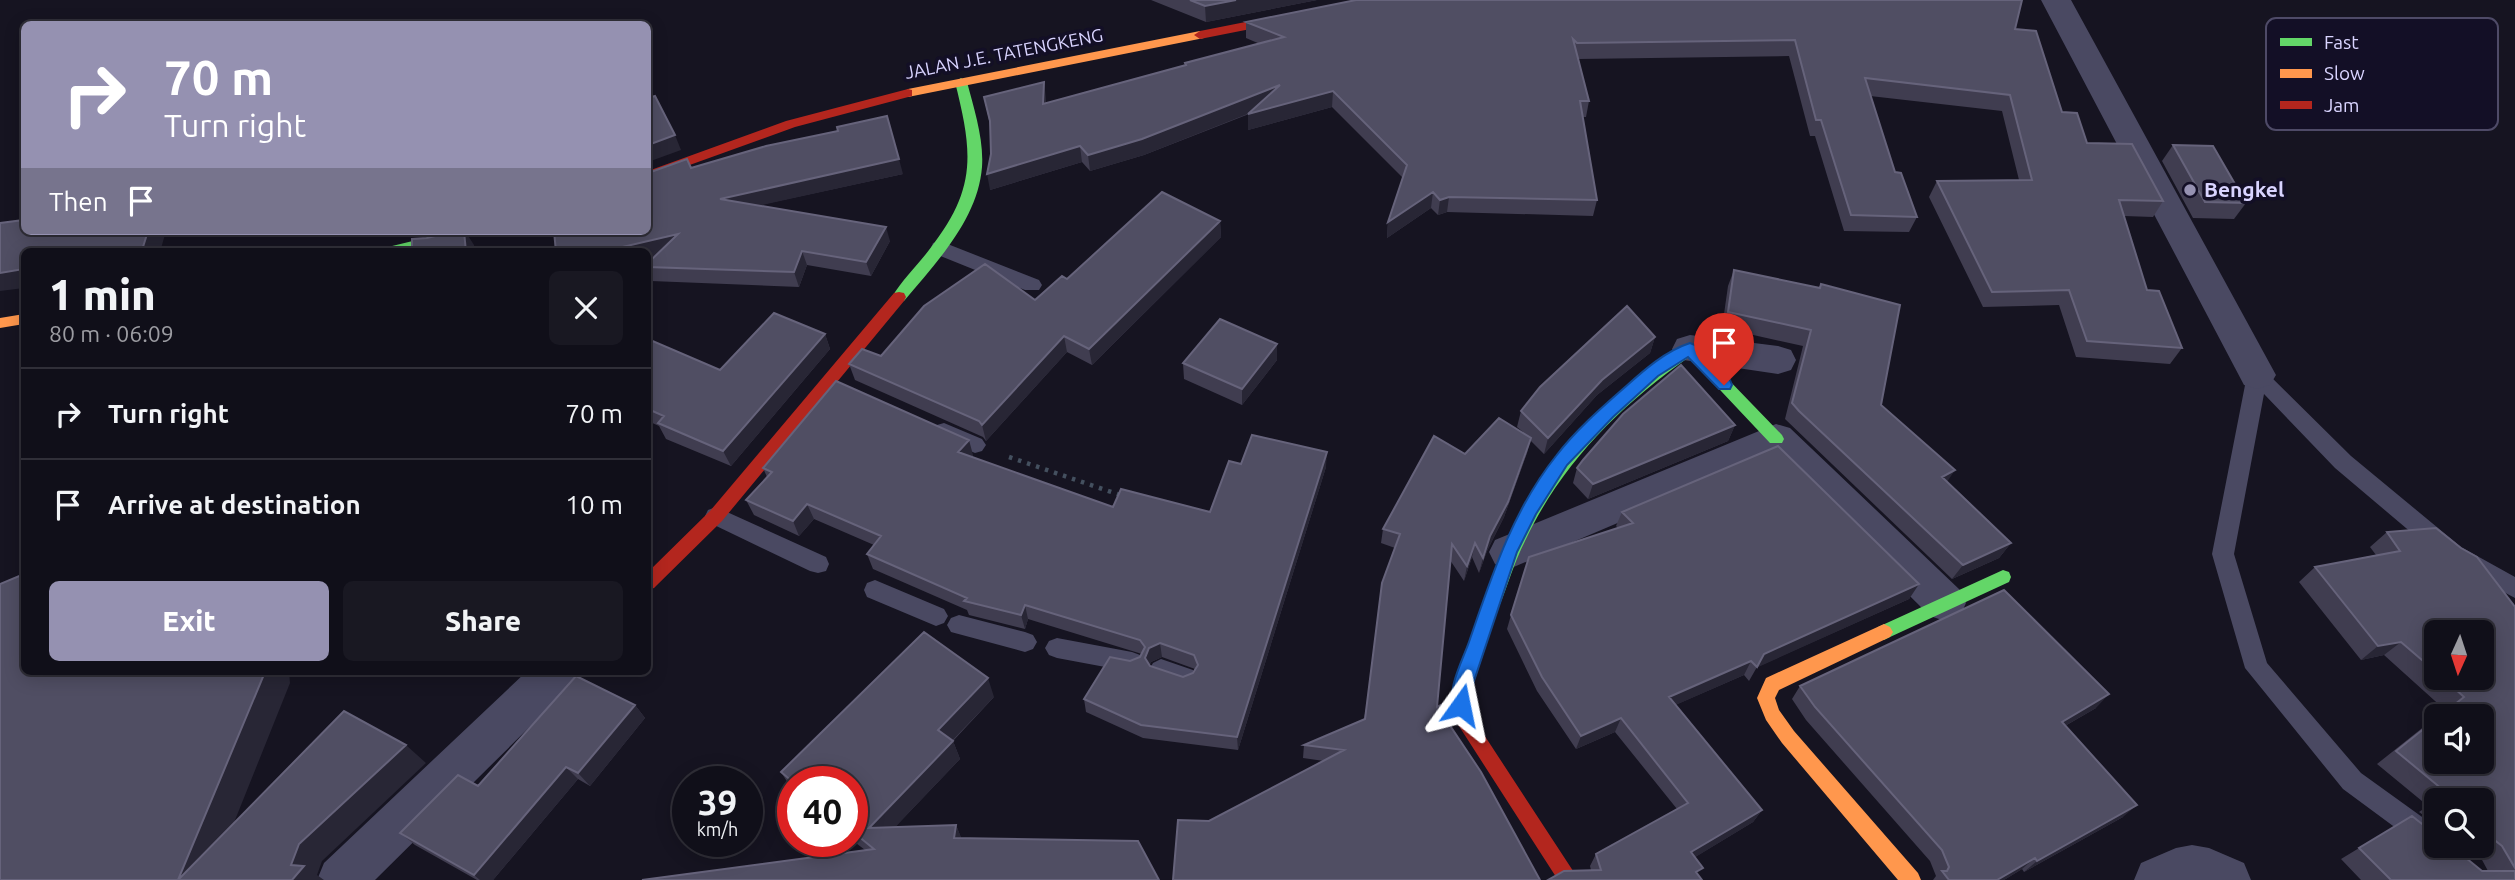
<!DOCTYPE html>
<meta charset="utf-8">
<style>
body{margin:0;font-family:Ubuntu,sans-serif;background:#191822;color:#f1f3f6;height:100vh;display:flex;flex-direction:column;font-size:26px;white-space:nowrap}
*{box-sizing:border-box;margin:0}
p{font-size:23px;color:#9c9ca2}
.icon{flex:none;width:38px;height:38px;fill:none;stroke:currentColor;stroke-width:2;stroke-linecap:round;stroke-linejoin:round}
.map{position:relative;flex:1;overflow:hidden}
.sheet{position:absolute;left:21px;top:248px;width:630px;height:427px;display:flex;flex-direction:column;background:#100f19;border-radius:10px;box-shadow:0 4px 18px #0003,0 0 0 2px #302f38}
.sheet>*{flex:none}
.guide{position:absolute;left:21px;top:21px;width:630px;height:214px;border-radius:10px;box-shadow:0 4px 18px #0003,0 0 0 2px #302f38;background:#9591b1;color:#fff;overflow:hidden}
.needle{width:46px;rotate:183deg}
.tools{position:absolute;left:2424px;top:620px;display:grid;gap:14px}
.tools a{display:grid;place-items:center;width:70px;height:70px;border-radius:10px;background:#100f19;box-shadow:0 4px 18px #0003,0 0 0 2px #302f38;font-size:35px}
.speed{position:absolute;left:672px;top:766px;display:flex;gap:14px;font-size:35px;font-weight:700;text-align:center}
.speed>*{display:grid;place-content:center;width:91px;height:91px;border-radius:50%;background:#100f19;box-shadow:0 4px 18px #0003,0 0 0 2px #302f38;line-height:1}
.speed small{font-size:18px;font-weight:400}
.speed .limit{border:10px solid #d22;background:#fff;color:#111}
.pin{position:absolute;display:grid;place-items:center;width:60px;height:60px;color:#fff;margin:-72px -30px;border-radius:50% 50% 50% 0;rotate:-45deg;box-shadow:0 0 7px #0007}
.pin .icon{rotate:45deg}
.me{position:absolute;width:77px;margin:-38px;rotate:12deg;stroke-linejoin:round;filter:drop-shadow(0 0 5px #0008)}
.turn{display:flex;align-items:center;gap:24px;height:147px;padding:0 28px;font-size:32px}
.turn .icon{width:91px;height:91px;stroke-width:2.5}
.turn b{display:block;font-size:49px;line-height:60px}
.then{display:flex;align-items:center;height:66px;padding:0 28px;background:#0003;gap:14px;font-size:26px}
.round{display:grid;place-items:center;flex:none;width:74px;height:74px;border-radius:10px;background:#191822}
.head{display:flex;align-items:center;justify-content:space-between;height:119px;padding:0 28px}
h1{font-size:42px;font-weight:800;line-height:52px}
.primary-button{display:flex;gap:14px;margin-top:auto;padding:14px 28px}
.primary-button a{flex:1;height:80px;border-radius:10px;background:#9591b1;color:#fff;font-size:28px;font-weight:800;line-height:80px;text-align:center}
.primary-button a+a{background:#191822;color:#f1f3f6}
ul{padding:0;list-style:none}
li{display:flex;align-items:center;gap:21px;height:91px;padding:0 28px;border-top:2px solid #302f38}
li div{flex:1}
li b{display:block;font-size:26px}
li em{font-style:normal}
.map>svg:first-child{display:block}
</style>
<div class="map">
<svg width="2515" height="880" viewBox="0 0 2515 880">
<rect width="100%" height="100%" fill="#161421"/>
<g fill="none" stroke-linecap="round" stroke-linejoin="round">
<path stroke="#44505f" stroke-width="4.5" stroke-dasharray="3.5 6" stroke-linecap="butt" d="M1009,457L1123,496"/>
<path fill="#4a4962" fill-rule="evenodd" d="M940,241L1039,280L1042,285L1039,290H1025L933,253L931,248L933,243Z
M2257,367L2264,370L2351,456L2461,547L2515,577V598L2445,561L2335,468L2264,394L2234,554L2267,663L2361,773L2436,827V845H2447L2445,851L2436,854L2427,851L2343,789L2245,668L2212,554L2247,375L2250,370Z
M944,423L982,439L986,445L982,451L975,453L937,437L934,431L937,425Z
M716,507L826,557L829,564L826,571L818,573L810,571L708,522L705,516L708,510Z
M875,580L944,609L948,616L944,623L936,626L867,597L864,590L867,583Z
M959,615L1025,632L1033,635L1037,642L1033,649L1025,652L951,632L947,625L951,618Z
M1057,638L1132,652L1140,655L1144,662L1140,669L1132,672L1057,658L1049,655L1045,648L1049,641Z
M1161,659L1193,670L1197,677L1193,684L1185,688L1153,677L1149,670L1153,663Z"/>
<path fill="#4a4962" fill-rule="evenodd" d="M2041,0H2071L2276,375L2270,385L2257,389L2244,385Z
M1690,335L1778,346L1791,350L1796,360L1791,370L1778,374L1677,359L1672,349L1677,339Z
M1776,424L1790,428L1960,590L1966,603L1960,616L1945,621L1930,616L1771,458L1509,569L1495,564L1489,552L1495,540Z
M526,672H578L571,686L375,880H317L324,863Z
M2192,845L2209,848L2244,863L2251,880H2134L2141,863L2176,848Z"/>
<path fill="#63d668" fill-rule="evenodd" d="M961,78L967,82C974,109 984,139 982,167C978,219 936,263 904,301L899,302L892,297C902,280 917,266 929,250C977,189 973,154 955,82Z
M454,231H481L479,234L408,252H381L388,247Z
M1690,343L1695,345L1782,435L1784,439L1782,443H1770L1689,357C1621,405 1562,463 1526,539C1512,566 1505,596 1492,623L1486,625L1480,623L1477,618C1512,520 1556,446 1637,380C1652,368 1671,349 1690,343Z
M2003,570L2009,572L2011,577L2009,582L1890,637L1884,640L1878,637L1875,632L1878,627Z"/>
<path fill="#ff974d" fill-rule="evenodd" d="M1200,31L1206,35L1204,38L908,97L902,93L908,89Z
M24,314V324L0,328V318Z
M1884,624L1890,627L1893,632L1890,637L1779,690L1775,698L1779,710L1794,731L1918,873L1921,880H1898L1782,743L1766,720L1757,698L1766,678Z"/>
<path fill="#b3261e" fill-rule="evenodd" d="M1358,0H1382L1376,4L1200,39L1194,35L1200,31Z
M908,89L912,90V96L795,127L648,180V171L786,121Z
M899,292L904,293L906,297L904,301L722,521L654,588L648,590V572L710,511L894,293Z
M1486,611L1492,613L1495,618L1473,686L1475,721L1579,880H1558L1457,723L1455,686L1477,618L1480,613Z"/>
</g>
<path fill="#403d50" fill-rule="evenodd" d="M1151,0H1317L1206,22Z
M1246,22L2015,29L2062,112L2087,143L2163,201L2153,217L2124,216L2147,290L2182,348L2170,364L2076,357L2059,305L1983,307L1929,197L1937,181L2019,180L2002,111L1870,96L1895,172L1917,217L1909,232L1844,231L1815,136H1810L1789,56L1578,59L1589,101L1586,117H1583L1597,200L1593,216L1447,212L1438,215L1431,208L1387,238L1388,222L1403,178L1332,107L1248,130L1249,114L1144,155L1090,171L1082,162L990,190V125L984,97L1046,98V103L1185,66V63L1260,44L1246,38Z
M2173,145L2246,203L2234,219L2193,218L2162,161Z
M691,168L903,174L760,205L890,241L871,276L807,265L799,287L651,281L648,275V263L656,255L648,257Z
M1220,221L1221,237L1092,365L1067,352L986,441L983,437L855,380L849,364L881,356L1035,300L1067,279Z
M1734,270L1819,288L1821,284L1881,405L1947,481L2011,543L1999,558L1952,579L1785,419L1803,346L1722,328L1728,286Z
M825,334L830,349L731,466L666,439L659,426L648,421V339L720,370Z
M1655,337L1650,353L1597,395L1544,454L1530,440L1527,453L1504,517L1487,551L1479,573L1472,557L1464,581L1450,560L1437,707L1209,821L1324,761L1303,758L1304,745L1364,719L1395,548L1381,543L1383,529L1465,454L1523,432L1517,427L1521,411Z
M1277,344V360L1242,405L1184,379L1183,363Z
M1735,425L1728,441L1588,499L1573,483L1577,468Z
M973,455L972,457L1113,507L1210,512L1241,464L1326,467L1238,750L1143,738L1086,712L1084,699L1130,661L1140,657L1142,654L1028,619L1025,629L969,615L967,610L873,569L867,554L874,545L814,519L799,536L754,515L746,500L767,477L763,468ZM1162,657L1195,669L1193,673L1183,677L1150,666V664L1151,662Z
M1622,512L1919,584L1909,599L1757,667L1749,681L1744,675L1675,705L1762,810L1753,822L1695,857L1698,875L1591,870L1590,866L1596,854L1677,809L1615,732L1576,749L1537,691L1507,629L1511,615L1618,528L1616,526Z
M2387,532L2515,607V880H2361L2341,859L2412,816L2482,871H2488L2481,858L2466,845H2482V800H2436V824L2419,812L2428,806L2377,764L2436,717V761L2482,716H2438L2445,710L2384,655L2361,660L2299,582L2315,567L2376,555L2370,547ZM2436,632L2482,677H2436Z
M1800,686L2096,708L2065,726L2123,817L2024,872L2022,869L2004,880H1933L1936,876L1930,861L1806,720L1792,699Z
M994,697L953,741L960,759L895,827L956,825L961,838L865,850L852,840V782H793V791L781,772Z
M635,705L645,718L590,786L578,779L493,880H477L415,845L400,833L478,786Z"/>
<path fill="#282635" d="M1236,0H1317L1206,22L1205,6Z
M1044,82L1046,98L1045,120L1043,104Z
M1280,85V101L1144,155L1090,171L1088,155Z
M1333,91L1332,107L1248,130V114Z
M675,135L681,150L648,162V145Z
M1080,146L1082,162L990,190L987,174Z
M899,159L903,174L725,213L720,199Z
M1433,192L1431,208L1387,238L1388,222Z
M1449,197L1447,212L1438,215L1440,200Z
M1220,221L1221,237L1092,365L1089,349Z
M886,227L890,241L871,276L866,262Z
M148,231H166L160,252H119Z
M464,231H465L474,245V252H466Z
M678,234L685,248L648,257V252H601Z
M802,251L807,265L799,287L794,272Z
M24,269V288L0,291V273Z
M825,334L830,349L731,466L723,451Z
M1064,336L1067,352L986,441L982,425Z
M1655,337L1650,353L1597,395L1544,454L1548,438L1602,380Z
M1277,344V360L1242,405V389Z
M1735,425L1728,441L1588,499L1593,484Z
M1531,438L1527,453L1504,517L1487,551L1479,573L1483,558L1490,536Z
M969,440L973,455L962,467L958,452Z
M1327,452L1326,467L1238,750L1237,737Z
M1955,470L1945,485L1942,477Z
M807,504L814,519L799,536L793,521Z
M1475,543L1472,557L1464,581L1467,566Z
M2011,543L1999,558L1952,579L1963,565Z
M1919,584L1909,599L1756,668L1764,654Z
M1025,605L1028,619L1025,629L1021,615Z
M2401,642L2384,655L2361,660L2378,646Z
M1160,643L1162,657L1151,662L1147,671L1145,658L1149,648Z
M1751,661L1744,675L1662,711L1669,697Z
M265,672H289L290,683L211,880H178Z
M988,678L994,697L945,748L938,730Z
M2109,694L2096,708L2049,735L2062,722Z
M635,705L645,718L590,786L578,773Z
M1621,718L1615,732L1576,749L1581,736Z
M953,741L960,759L878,845L869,828Z
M406,745L426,763L322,861L317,875L324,880H292L291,865L299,844Z
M566,767L578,779L493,880H480L474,875Z
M2137,805L2123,817L2024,872L2037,861Z
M1762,810L1753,822L1684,864L1691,852Z
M956,825L963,842L954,838Z
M2035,858L2022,869L2004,880H1997Z"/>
<path fill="#504e63" stroke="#66637b" stroke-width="2" fill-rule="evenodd" d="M1190,0H1236L1205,6Z
M1356,0H2022L2015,29L2036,31L2062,112L2077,113L2087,143L2132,144L2163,201L2119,200L2147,290L2159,291L2182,348L2087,341L2069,290L1992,292L1937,181L2032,180L2010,95L1865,78L1895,172L1901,173L1917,217L1851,215L1821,120H1816L1795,40L1577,43L1573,39L1589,101H1580L1597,200L1449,197L1440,200L1433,192L1388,222L1407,165L1333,91L1248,114L1280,85L1142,139L1088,155L1080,146L987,174L991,154L990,121L984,97L1044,82L1043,104L1186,65L1185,63L1284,37L1246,22Z
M655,96L675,135L648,145V98Z
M887,116L899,159L720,199L886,227L866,262L802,251L794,272L648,267V263L678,234L601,252H556L554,231H648V173L687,159L691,168L766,146L838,131L837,127Z
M2173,145L2213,146L2246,203L2205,202Z
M1162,192L1220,221L1089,349L1064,336L982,425L979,421L849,364L862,349L881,356L924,306L985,264L1035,300L1062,276L1067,279Z
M24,220V231H148L143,247L119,252H24V269L0,273V223Z
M456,231H464L466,252H412V239L427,238Z
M1734,270L1820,288L1821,284L1900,305L1881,405L1955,470L1942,477L2011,543L1963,565L1799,411L1792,403L1811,330L1728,312Z
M1627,306L1655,337L1602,380L1548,438L1521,411L1540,387Z
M774,313L825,334L723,451L658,423L664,416L648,409V339L720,370Z
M1220,319L1277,344L1242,389L1183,363Z
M1681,365L1735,425L1593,484L1577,468L1583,460L1623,414Z
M836,381L969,440L958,452L1113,507L1121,489L1210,512L1229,461L1241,464L1252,435L1327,452L1237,737L1141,725L1084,699L1110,657L1130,661L1140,657L1145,647L1140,640L1025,605L1021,615L964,601L967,598L867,554L881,536L807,504L793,521L746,500L772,472L763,468ZM1160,643L1194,655L1198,665L1193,673L1183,677L1150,666L1145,658L1149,648Z
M1499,418L1531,438L1508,502L1490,536L1483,558L1475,543L1467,566L1452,544L1437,707L1443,704L1451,727L1481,772L1540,880H1173L1178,820L1209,821L1344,750L1304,745L1365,719L1382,583L1400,534L1383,529L1434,436L1465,454Z
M1778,446L1919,584L1764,654L1757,667L1751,661L1669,697L1762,810L1691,852L1703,868L1696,872L1702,880H1548L1564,871L1601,870L1596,854L1688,803L1621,718L1581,736L1542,677L1511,615L1529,557L1633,523L1622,512Z
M2436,528L2461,548L2477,557L2515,607V868L2502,846L2483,831H2482V800H2440L2439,799L2448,794L2396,751L2436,719V761H2482V716H2440L2464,697L2442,677H2482V632H2436V672L2401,642L2378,646L2315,567L2400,551L2387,532Z
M24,574V672H265L178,880L344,711L406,745L299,844L291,865L304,866L292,880H0V584Z
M2004,590L2109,694L2062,722L2137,805L2037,861L2035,858L1997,880H1949L1942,871H1947L1949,867L1942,850L1815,707L1800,686Z
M924,632L988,678L938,730L953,741L869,828L956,825L954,838L1138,841L1159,880H642L874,849L852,831V782H793L781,772Z
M576,676L635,705L578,773L566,767L474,875L400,833L458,775L478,786Z
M2412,816L2436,835V845H2450L2482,871H2515V880H2391L2359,848Z"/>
<path fill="#1a73e8" stroke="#114b97" stroke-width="2" d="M1690,343L1695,345L1730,380L1732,385L1730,389H1719L1688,357L1658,376L1613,417L1567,465L1536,514L1517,552L1474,681L1467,711L1461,713L1454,711C1445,691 1464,658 1470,639C1492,575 1513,510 1556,456C1575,431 1600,409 1624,388C1643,371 1665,351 1690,343Z"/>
<circle fill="#9591b1" stroke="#130f26" stroke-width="2.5" cx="2190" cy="190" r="7"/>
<g text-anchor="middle" stroke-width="7" stroke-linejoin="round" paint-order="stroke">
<g font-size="18" fill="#d9d4ff" stroke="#130f26">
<text transform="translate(1004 54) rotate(-11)" y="6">JALAN J.E. TATENGKENG</text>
</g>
<g font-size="21" font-weight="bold" fill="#d9d4ff" stroke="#130f26" text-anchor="start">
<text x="2204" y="197">Bengkel</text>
</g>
</g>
<rect x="2266" y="18" width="232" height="112" rx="10" fill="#130f26" stroke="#4e4a67" stroke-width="2"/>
<rect x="2280" y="38" width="32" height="8" fill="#63d668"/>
<rect x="2280" y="69" width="32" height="9" fill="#ff974d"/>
<rect x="2280" y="101" width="32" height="8" fill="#b3261e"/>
<g font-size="19" fill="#d9d4ff">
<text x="2324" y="49">Fast</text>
<text x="2324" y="80">Slow</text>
<text x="2324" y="112">Jam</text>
</g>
</svg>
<div class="tools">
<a><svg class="needle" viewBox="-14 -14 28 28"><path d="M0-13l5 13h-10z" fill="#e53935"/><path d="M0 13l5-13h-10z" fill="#9c9ca2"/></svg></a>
<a><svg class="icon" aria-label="sound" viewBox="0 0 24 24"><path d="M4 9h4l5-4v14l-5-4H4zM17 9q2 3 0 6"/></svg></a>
<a><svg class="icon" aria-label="search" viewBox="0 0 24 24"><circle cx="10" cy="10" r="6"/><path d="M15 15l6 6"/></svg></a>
</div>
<div class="speed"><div>39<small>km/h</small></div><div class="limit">40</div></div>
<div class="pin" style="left:1724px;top:385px;background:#d93025"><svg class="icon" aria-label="arrive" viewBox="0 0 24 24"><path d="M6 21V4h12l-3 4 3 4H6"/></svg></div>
<svg class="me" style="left:1461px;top:705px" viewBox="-20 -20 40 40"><path d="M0-17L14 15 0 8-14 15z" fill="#1a73e8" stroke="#fff" stroke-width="4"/></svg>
<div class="guide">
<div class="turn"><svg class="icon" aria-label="right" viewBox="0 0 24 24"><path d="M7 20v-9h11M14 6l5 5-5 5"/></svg><div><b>70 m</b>Turn right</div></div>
<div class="then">Then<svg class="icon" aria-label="arrive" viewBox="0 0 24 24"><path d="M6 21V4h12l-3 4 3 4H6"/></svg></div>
</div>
<section class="sheet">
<div class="head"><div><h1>1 min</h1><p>80 m · 06:09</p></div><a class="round"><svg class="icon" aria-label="close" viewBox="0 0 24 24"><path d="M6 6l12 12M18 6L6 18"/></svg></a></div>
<ul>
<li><svg class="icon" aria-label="right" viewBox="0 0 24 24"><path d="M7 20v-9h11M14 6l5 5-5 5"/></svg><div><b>Turn right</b></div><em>70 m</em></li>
<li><svg class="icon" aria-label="arrive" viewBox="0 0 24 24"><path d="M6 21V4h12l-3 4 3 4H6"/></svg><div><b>Arrive at destination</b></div><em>10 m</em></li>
</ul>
<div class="primary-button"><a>Exit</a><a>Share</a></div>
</section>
</div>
